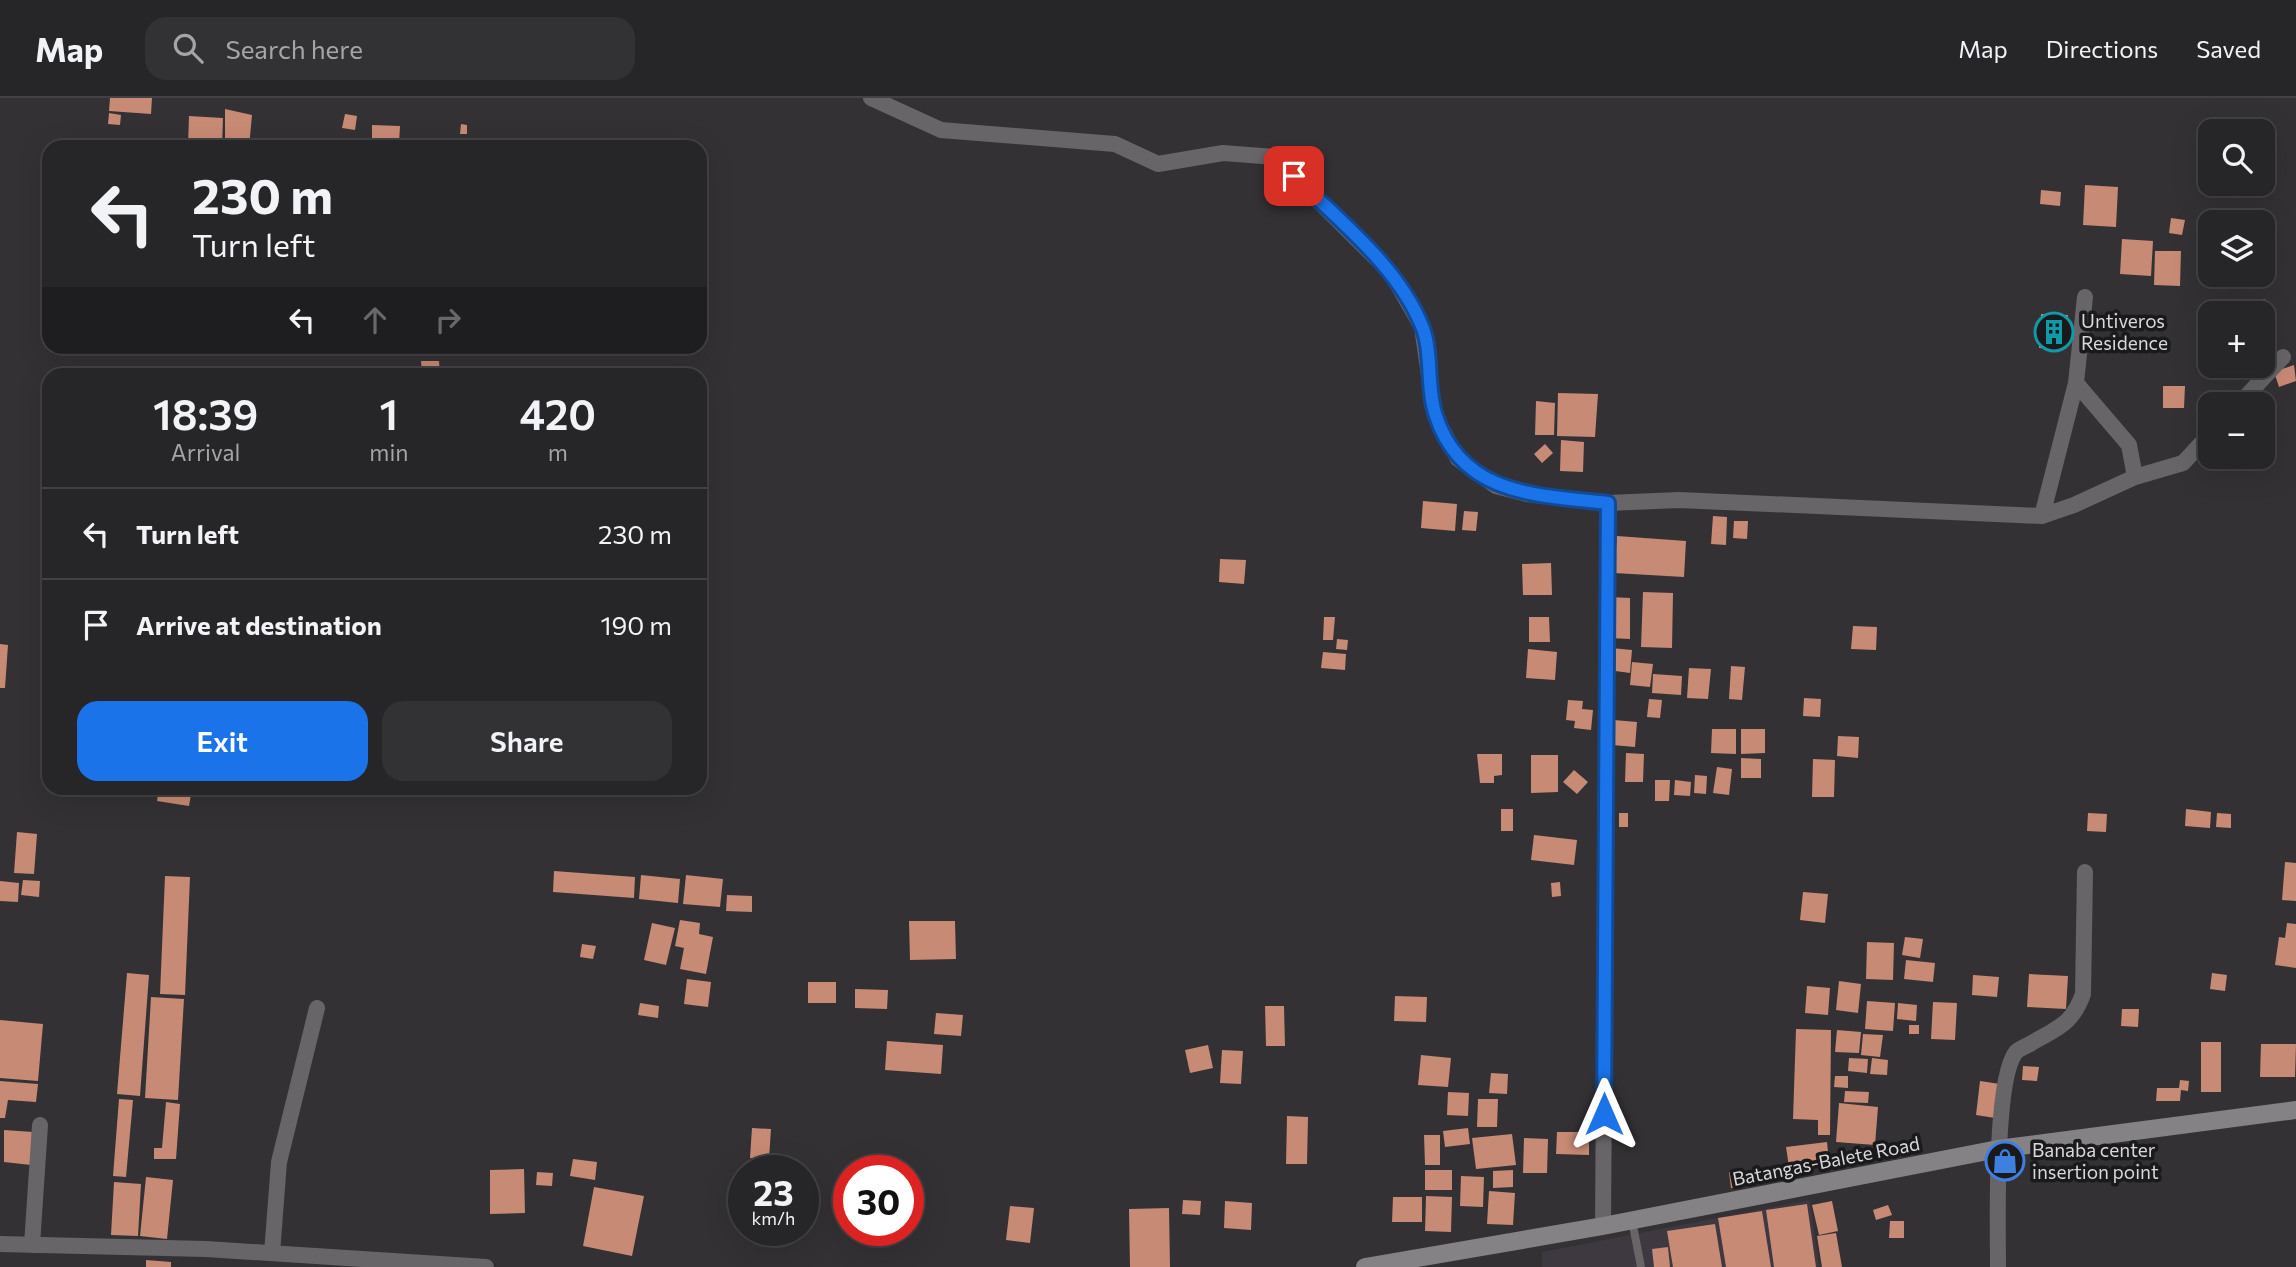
<!DOCTYPE html>
<meta charset="utf-8">
<style>
body{margin:0;font-family:Commissioner,sans-serif;background:#323133;color:#f1f3f6;height:100vh;display:flex;flex-direction:column;font-size:26px;white-space:nowrap}
*{box-sizing:border-box;margin:0}
p{font-size:23px;color:#a4a5a7}
.icon{flex:none;width:38px;height:38px;fill:none;stroke:currentColor;stroke-width:2;stroke-linecap:round;stroke-linejoin:round}
.map{position:relative;flex:1;overflow:hidden}
.drawer{position:absolute;left:42px;top:270px;width:665px;height:427px;display:flex;flex-direction:column;background:#262527;border-radius:21px;box-shadow:0 7px 28px #0002,0 0 0 2px #424244}
.drawer>*{flex:none}
.top-card{position:absolute;left:42px;top:42px;width:665px;height:214px;border-radius:21px;box-shadow:0 7px 28px #0002,0 0 0 2px #424244;background:#262527;color:#f1f3f6;overflow:hidden}
.buttons{position:absolute;left:2198px;top:21px;display:grid;gap:14px}
.buttons a{display:grid;place-items:center;width:77px;height:77px;border-radius:14px;background:#262527;box-shadow:0 7px 28px #0002,0 0 0 2px #424244;font-size:35px}
.speed{position:absolute;left:728px;top:1057px;display:flex;gap:14px;font-size:35px;font-weight:700;text-align:center}
.speed>*{display:grid;place-content:center;width:91px;height:91px;border-radius:50%;background:#262527;box-shadow:0 7px 28px #0002,0 0 0 2px #424244;line-height:1}
.speed small{font-size:18px;font-weight:400}
.speed .limit{border:10px solid #d22;background:#fff;color:#111}
.pin{position:absolute;display:grid;place-items:center;width:60px;height:60px;color:#fff;margin:-30px;border-radius:14px;box-shadow:0 4px 10px #0006}
.me{position:absolute;width:77px;margin:-38px;rotate:0deg;stroke-linejoin:round;filter:drop-shadow(0 0 5px #0008)}
.turn{display:flex;align-items:center;gap:24px;height:147px;padding:0 35px;font-size:32px}
.turn .icon{width:91px;height:91px;stroke-width:2.5}
.turn b{display:block;font-size:49px;line-height:60px}
.lanes{display:flex;align-items:center;height:66px;padding:0 35px;background:#0003;justify-content:center;gap:35px;direction:ltr}
.lanes .off{opacity:.35}
.eta{display:flex;justify-content:space-evenly;align-items:center;height:119px;text-align:center}
.eta b{font-size:42px;font-weight:600;line-height:49px}
.primary-button{display:flex;gap:14px;margin-top:auto;padding:14px 35px}
.primary-button a{flex:1;height:80px;border-radius:21px;background:#1a73e8;color:#fff;font-size:28px;font-weight:600;line-height:80px;text-align:center}
.primary-button a+a{background:#323133;color:#f1f3f6}
ul{padding:0;list-style:none}
li{display:flex;align-items:center;gap:21px;height:91px;padding:0 35px;border-top:2px solid #424244}
li div{flex:1}
li b{display:block;font-size:26px}
li em{font-style:normal}
header{display:flex;align-items:center;gap:42px;box-sizing:border-box;height:98px;padding:0 35px;background:#262527;border-bottom:2px solid #424244}
header strong{font-size:33px}
nav{display:flex;gap:38px;margin-inline-start:auto;font-size:24px}
.search{width:490px;height:63px;background:#323133;display:flex;align-items:center;gap:18px;box-sizing:border-box;padding:0 24px;border-radius:21px;color:#a4a5a7;font-size:26px}
.map>svg:first-child{display:block}
</style>
<header>
<strong>Map</strong>
<div class="search"><svg class="icon" aria-label="search" viewBox="0 0 24 24"><circle cx="10" cy="10" r="6"/><path d="M15 15l6 6"/></svg>Search here</div>
<nav><a>Map</a><a>Directions</a><a>Saved</a></nav>
</header>
<div class="map">
<svg width="2296" height="1169" viewBox="0 0 2296 1169">
<rect width="100%" height="100%" fill="#333134"/>
<path fill="#3e3841" d="M1810,1102L1819,1169H1542V1154Z"/>
<path fill="#c78a74" d="M110,0H152L151,16L109,13Z
M225,11L252,17L249,49H225Z
M109,15L121,17L120,27L108,26Z
M345,16L357,18L355,32L342,30Z
M189,18L223,20L222,49H188Z
M461,26L467,27V36H460Z
M372,27L400,28L399,46L372,45Z
M2085,87L2118,89L2116,129L2083,127Z
M2041,92L2061,94L2060,108L2040,106Z
M2171,120L2185,122L2182,137L2169,135Z
M2122,141L2153,143L2151,178L2120,176Z
M2155,153H2181L2180,188L2154,187Z
M2265,201L2272,243L2263,244V215H2243L2241,205Z
M2041,216L2068,217L2066,251L2039,250Z
M421,263H439L440,276H422Z
M2294,267L2296,283L2279,289L2274,274Z
M2163,288H2185L2184,310H2163Z
M1558,295L1598,296L1595,339L1557,338Z
M1536,303L1555,305L1554,337H1535Z
M1561,342L1584,344L1583,374L1560,373Z
M1545,346L1553,355L1542,365L1534,356Z
M1423,403L1457,406L1455,433L1421,430Z
M1464,413L1478,414L1476,433L1462,432Z
M1713,418L1727,419L1726,447L1711,446Z
M1734,423H1748L1747,441L1733,440Z
M1617,438L1686,443L1684,479L1614,475Z
M1220,461L1246,462L1244,486L1219,484Z
M1551,465L1552,497H1523L1522,466Z
M1643,494L1673,495L1672,550L1641,549Z
M1609,499L1630,500V541L1609,540Z
M1324,519H1335L1333,542H1323Z
M1529,519H1549L1550,544H1529Z
M1853,528L1877,529L1876,552L1851,551Z
M1337,541L1348,542L1347,552L1336,551Z
M0,546L8,547L5,590H0Z
M1611,550L1632,552L1630,575L1608,572Z
M1528,551L1557,554L1555,582L1526,580Z
M1323,554L1346,556L1345,572L1321,570Z
M1632,564L1653,566L1650,589L1630,587Z
M1731,568L1745,569L1742,602L1729,601Z
M1689,570L1711,571L1708,601L1687,600Z
M1653,576L1682,578L1681,597L1652,595Z
M1804,600L1821,601L1820,619L1803,618Z
M1649,601L1662,602L1660,620L1647,619Z
M1568,602L1583,603L1582,611L1593,612L1591,632L1574,630L1575,623L1566,622Z
M1614,622L1637,624L1635,649L1612,647Z
M1712,631H1736V656L1711,655Z
M1741,631H1765V655L1741,656Z
M1838,638L1859,639L1858,660L1837,658Z
M1626,655L1644,656L1643,684H1625Z
M1477,656H1502V677L1494,678V685H1480Z
M1531,657H1558V694L1531,695Z
M1741,660L1761,661V680H1741Z
M1813,661L1835,662L1834,699H1812Z
M1717,669L1732,671L1729,697L1713,695Z
M1574,672L1588,684L1577,696L1563,684Z
M1695,677L1707,678L1706,696L1694,695Z
M1655,682H1670L1669,703H1655Z
M1675,682L1691,684L1690,698L1674,697Z
M159,690H192L189,708L157,703Z
M1501,711H1513V733H1501Z
M2186,711L2211,714L2210,730L2185,728Z
M1619,715H1628V729H1619Z
M2088,715L2107,716L2106,734L2087,733Z
M2217,715L2231,716V730L2216,729Z
M17,734L37,736L34,776L14,775Z
M1534,737L1577,742L1574,767L1531,762Z
M2285,764L2296,765V803L2282,802Z
M554,773L635,779L634,800L553,794Z
M641,777L680,781L678,805L639,801Z
M686,777L723,781L720,809L683,806Z
M165,778L190,779L185,897L160,896Z
M23,782L40,783L39,799L21,797Z
M0,783L19,785L18,804L0,803Z
M1560,784L1561,798L1552,799L1551,785Z
M1803,794L1828,796L1825,825L1800,822Z
M727,797L752,798V814L726,813Z
M680,822L700,825L699,836L713,839L706,876L680,871L684,850L675,848Z
M909,823H955L956,861L910,862Z
M652,825L675,830L666,867L644,862Z
M2287,825L2296,826V870L2275,867L2279,839L2285,840Z
M1905,839L1923,841L1920,860L1902,857Z
M1867,844L1894,845L1893,882L1866,881Z
M582,846L596,848L593,861L580,859Z
M1906,862L1935,865L1933,884L1904,881Z
M127,875L149,877L140,998L117,996Z
M2212,875L2227,877L2225,893L2210,891Z
M2029,876L2068,878L2066,911L2027,909Z
M1973,877L1999,879L1997,899L1972,897Z
M687,881L711,884L708,909L684,906Z
M1839,883L1861,886L1858,915L1836,912Z
M808,884H836V905H808Z
M1807,888L1830,890L1828,917L1805,915Z
M855,891L888,892L887,911L855,910Z
M1395,898L1427,899L1426,924L1394,923Z
M151,899L184,901L178,1002L145,1000Z
M1867,903L1895,905L1893,933L1865,931Z
M1933,904L1957,905L1955,942L1931,941Z
M640,905L659,908L658,920L638,917Z
M1898,905L1917,907L1916,923L1897,921Z
M1265,908H1284L1285,948H1266Z
M2122,911H2139L2138,929L2121,928Z
M936,915L963,917L961,938L934,936Z
M0,922L43,926L38,983L0,980Z
M1909,927H1919V936H1909Z
M1796,931L1831,932L1830,1037H1818V1022L1793,1021Z
M1837,932L1861,934L1859,955L1835,954Z
M1863,936L1883,937L1880,959L1861,957Z
M887,943L943,947L941,976L885,972Z
M2201,944H2221V994H2201Z
M2261,946H2296L2295,979H2260Z
M1208,947L1213,970L1190,975L1185,952Z
M1222,952L1243,953L1241,986L1220,985Z
M1421,957L1451,960L1448,989L1418,987Z
M1849,960L1868,961L1867,975L1848,973Z
M1872,960L1888,962L1887,977L1870,976Z
M2023,968L2039,969L2037,983L2022,982Z
M1491,975L1508,976L1507,996L1489,995Z
M1835,978H1848V990L1834,989Z
M2180,982L2189,983L2188,993L2181,992L2180,1003H2156L2157,990H2179Z
M0,983L38,986L36,1004L8,1002L5,1020H0Z
M1980,983L2000,986L1995,1020L1976,1017Z
M1845,993L1869,994L1868,1005L1844,1004Z
M1448,994L1469,995L1468,1018L1447,1017Z
M119,1001L133,1002L126,1079L113,1078Z
M1478,1001H1498L1497,1029H1477Z
M166,1004L180,1006L176,1061H154V1050H162Z
M1839,1005L1878,1009L1875,1047L1836,1044Z
M1287,1018L1308,1019L1307,1066H1286Z
M752,1030L771,1031L769,1061L750,1060Z
M1468,1030L1470,1046L1445,1049L1443,1033Z
M4,1032L33,1034L31,1067L4,1064Z
M1557,1034H1589V1057L1556,1056Z
M1512,1036L1516,1067L1476,1071L1472,1040Z
M1424,1037H1440V1067H1425Z
M1524,1040L1548,1041L1547,1075H1523Z
M1827,1044L1829,1064L1789,1069L1786,1049Z
M573,1061L597,1064L595,1082L570,1078Z
M524,1071L525,1115L490,1116V1072Z
M1425,1072H1452V1092H1425Z
M1513,1072V1089L1493,1090V1073Z
M1740,1073L1742,1089L1731,1090L1729,1074Z
M537,1074L553,1075L552,1088L536,1087Z
M1461,1078L1484,1079L1483,1109L1460,1108Z
M146,1079L173,1082L167,1141L140,1138Z
M114,1084L141,1086L138,1138L111,1137Z
M594,1089L644,1098L632,1158L583,1148Z
M1489,1093L1515,1095L1513,1127L1487,1126Z
M1426,1098L1452,1099L1451,1134L1425,1133Z
M1393,1099H1422V1124H1392Z
M1183,1102L1201,1103L1200,1117L1182,1116Z
M1225,1103L1252,1105L1251,1132L1224,1130Z
M1832,1103L1838,1133L1819,1137L1812,1107Z
M1807,1106L1816,1169H1774L1766,1112Z
M1888,1107L1892,1117L1876,1122L1873,1112Z
M1010,1108L1034,1110L1030,1145L1006,1142Z
M1169,1110L1170,1169H1130L1129,1111Z
M1762,1113L1771,1169H1726L1718,1120Z
M1890,1123H1904V1140H1889Z
M1715,1126L1722,1169H1673L1667,1133Z
M1836,1135L1842,1169H1822L1817,1138Z
M1668,1149L1670,1169H1654L1652,1151Z
M146,1162L171,1164V1169H146Z"/>
<g fill="none" stroke-linecap="round" stroke-linejoin="round">
<path stroke="#676567" stroke-width="8" d="M1632,1122L1641,1169"/>
<path stroke="#676567" stroke-width="16" d="M871,0L941,32L1115,46L1158,66L1223,55L1274,59L1391,175L1422,229L1435,318L1458,361L1496,388L1527,396L1608,405L1679,402L2042,418L2074,407L2135,379L2183,365L2210,336
M2076,285L2129,347L2135,379
M2239,306L2283,259
M2042,418L2076,285L2085,199
M1603,1128L1608,405
M0,1146L206,1151L486,1169
M32,1147L40,1027
M272,1155L279,1064L317,910
M1998,1169C1998,1129 1994,981 2016,954C2019,951 2026,948 2030,946C2057,930 2072,927 2083,896L2085,774"/>
<path stroke="#848285" stroke-width="18" d="M1365,1169L1603,1128L1998,1051L2296,1012"/>
</g>
<g fill="none" stroke-linecap="round" stroke-linejoin="round">
<defs>
<path id="route" d="M1294,78C1339,123 1397,167 1422,228C1433,255 1426,290 1436,318C1462,398 1537,397 1608,405L1604,1016"/>
</defs>
<use href="#route" stroke="#114b97" stroke-width="18"/>
<use href="#route" stroke="#1a73e8" stroke-width="12"/>
</g>
<defs>
<symbol id="building-ring" viewBox="-11 -11 22 22"><circle r="9.5" fill="#1a191b" stroke="#0f9aa8" stroke-width="1.5"/><path d="M-4-6H4V6H1V3H-1V6H-4ZM-2.5-4.3h1.7v1.8h-1.7ZM.8-4.3h1.7v1.8H.8ZM-2.5-1h1.7V.8h-1.7ZM.8-1h1.7V.8H.8Z" fill="#0f9aa8"/></symbol>
<symbol id="shop-ring" viewBox="-11 -11 22 22"><circle r="9.5" fill="#1a191b" stroke="#3f7fe0" stroke-width="1.5"/><path d="M-5-2.5h2.3a2.7 3.5 0 0 1 5.4 0H5L5.5 6h-11ZM-1.5-2.5h3a1.5 2.3 0 0 0-3 0Z" fill="#3f7fe0"/></symbol>
</defs>
<g fill-rule="evenodd">
<use href="#building-ring" x="2032" y="212" width="44" height="44"/>
<use href="#shop-ring" x="1983" y="1041" width="44" height="44"/>
</g>
<g text-anchor="middle" stroke-width="7" stroke-linejoin="round" paint-order="stroke">
<g font-size="19" fill="#d9d8da" stroke="#1a191b" text-anchor="start">
<text x="2081" y="230">Untiveros<tspan x="2081" dy="22">Residence</tspan></text>
<text x="2032" y="1059">Banaba center<tspan x="2032" dy="22">insertion point</tspan></text>
</g>
<g font-size="19" fill="#d9d8da" stroke="#1a191b">
<text transform="translate(1826 1063) rotate(-11)" y="7">Batangas-Balete Road</text>
</g>
</g>
</svg>
<div class="buttons">
<a><svg class="icon" aria-label="search" viewBox="0 0 24 24"><circle cx="10" cy="10" r="6"/><path d="M15 15l6 6"/></svg></a>
<a><svg class="icon" aria-label="layers" viewBox="0 0 24 24"><path d="M12 4l9 5-9 5-9-5zM3 14l9 5 9-5"/></svg></a>
<a>+</a>
<a>−</a>
</div>
<div class="speed"><div>23<small>km/h</small></div><div class="limit">30</div></div>
<div class="pin" style="left:1294px;top:78px;background:#d93025"><svg class="icon" aria-label="arrive" viewBox="0 0 24 24"><path d="M6 21V4h12l-3 4 3 4H6"/></svg></div>
<svg class="me" style="left:1604px;top:1016px" viewBox="-20 -20 40 40"><path d="M0-17L14 15 0 8-14 15z" fill="#1a73e8" stroke="#fff" stroke-width="4"/></svg>
<div class="top-card">
<div class="turn"><svg class="icon" aria-label="left" viewBox="0 0 24 24"><path d="M17 20v-9H6M10 6l-5 5 5 5"/></svg><div><b>230 m</b>Turn left</div></div>
<div class="lanes"><svg class="icon" aria-label="left" viewBox="0 0 24 24"><path d="M17 20v-9H6M10 6l-5 5 5 5"/></svg><svg class="icon off" aria-label="ahead" viewBox="0 0 24 24"><path d="M12 20V5M6 11l6-6 6 6"/></svg><svg class="icon off" aria-label="right" viewBox="0 0 24 24"><path d="M7 20v-9h11M14 6l5 5-5 5"/></svg></div>
</div>
<section class="drawer">
<div class="eta">
<div><b>18:39</b><p>Arrival</p></div>
<div><b>1</b><p>min</p></div>
<div><b>420</b><p>m</p></div>
</div>
<ul>
<li><svg class="icon" aria-label="left" viewBox="0 0 24 24"><path d="M17 20v-9H6M10 6l-5 5 5 5"/></svg><div><b>Turn left</b></div><em>230 m</em></li>
<li><svg class="icon" aria-label="arrive" viewBox="0 0 24 24"><path d="M6 21V4h12l-3 4 3 4H6"/></svg><div><b>Arrive at destination</b></div><em>190 m</em></li>
</ul>
<div class="primary-button"><a>Exit</a><a>Share</a></div>
</section>
</div>
